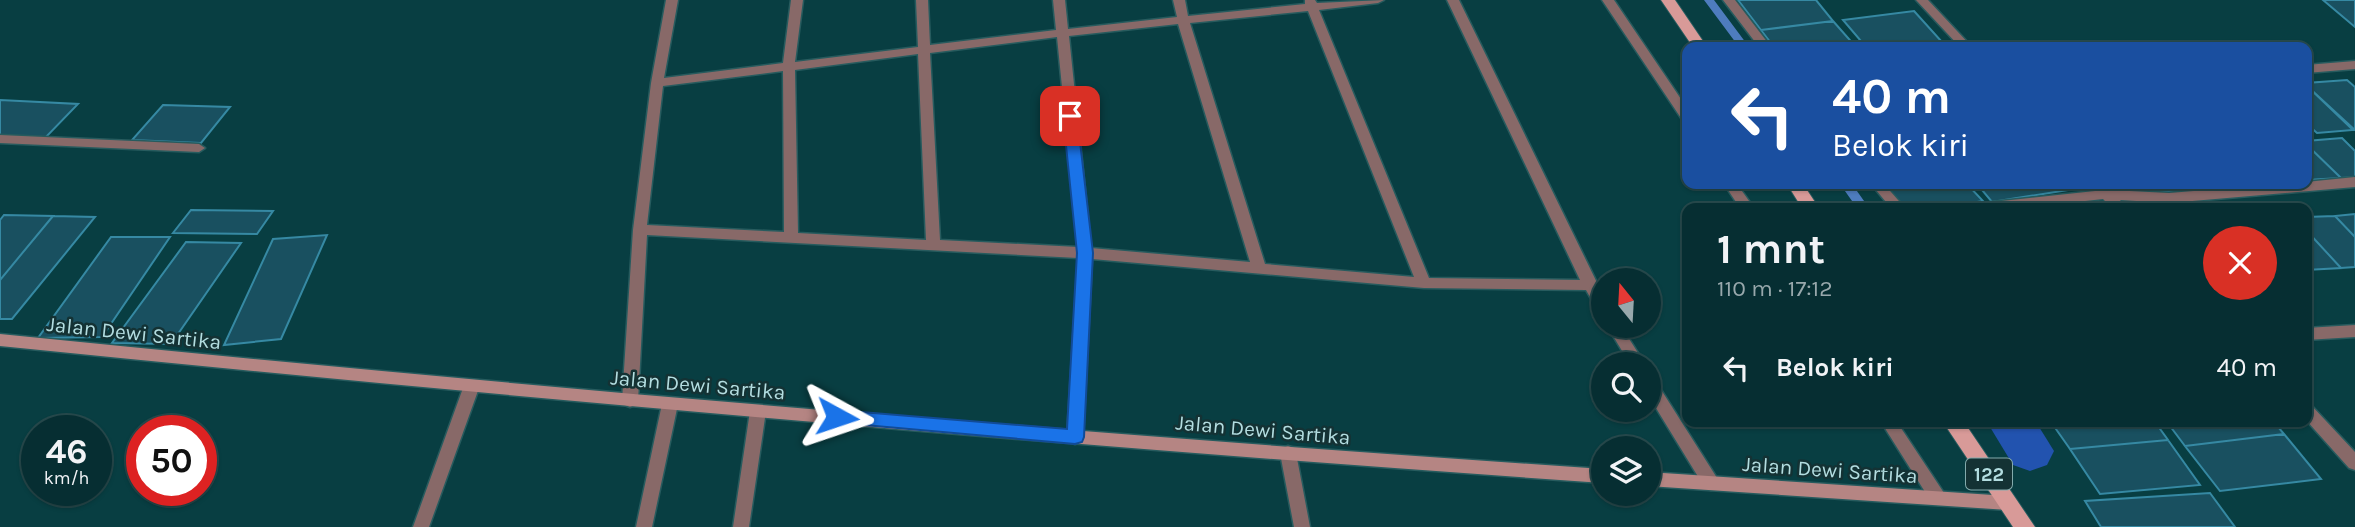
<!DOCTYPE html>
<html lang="id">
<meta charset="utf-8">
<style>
body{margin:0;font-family:Karla,sans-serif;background:#143a3e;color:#f1f3f6;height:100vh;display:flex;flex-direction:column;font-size:26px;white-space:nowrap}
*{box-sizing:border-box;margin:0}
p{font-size:23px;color:#98a8ac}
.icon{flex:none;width:38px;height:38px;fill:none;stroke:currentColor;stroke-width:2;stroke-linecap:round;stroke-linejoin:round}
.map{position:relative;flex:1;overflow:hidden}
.panel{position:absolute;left:1682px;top:203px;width:630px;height:224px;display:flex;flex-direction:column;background:#062e32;border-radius:14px;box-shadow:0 2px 5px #0004,0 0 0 2px #274a4d}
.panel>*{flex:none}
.hud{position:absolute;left:1682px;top:42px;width:630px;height:147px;border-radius:14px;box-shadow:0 2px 5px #0004,0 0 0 2px #274a4d;background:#1a4fa0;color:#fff;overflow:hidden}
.needle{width:46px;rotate:342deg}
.controls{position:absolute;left:1591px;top:268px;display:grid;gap:14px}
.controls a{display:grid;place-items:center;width:70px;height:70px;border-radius:50%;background:#062e32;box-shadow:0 2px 5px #0004,0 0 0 2px #274a4d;font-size:35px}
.speed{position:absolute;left:21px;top:415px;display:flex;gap:14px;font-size:35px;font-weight:700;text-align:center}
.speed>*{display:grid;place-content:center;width:91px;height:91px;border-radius:50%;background:#062e32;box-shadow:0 2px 5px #0004,0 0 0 2px #274a4d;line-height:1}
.speed small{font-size:18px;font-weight:400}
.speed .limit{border:10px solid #d22;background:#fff;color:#111}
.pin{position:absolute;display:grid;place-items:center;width:60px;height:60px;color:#fff;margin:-30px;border-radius:14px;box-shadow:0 4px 10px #0006}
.me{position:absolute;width:77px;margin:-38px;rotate:95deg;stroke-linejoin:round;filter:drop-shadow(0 0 5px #0008)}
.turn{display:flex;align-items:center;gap:24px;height:147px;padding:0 35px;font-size:32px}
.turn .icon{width:91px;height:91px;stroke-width:2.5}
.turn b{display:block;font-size:49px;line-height:60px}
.round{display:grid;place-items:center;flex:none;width:74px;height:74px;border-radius:37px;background:#143a3e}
.headline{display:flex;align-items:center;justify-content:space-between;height:119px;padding:0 35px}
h1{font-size:42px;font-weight:700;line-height:52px}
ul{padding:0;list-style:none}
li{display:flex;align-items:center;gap:21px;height:91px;padding:0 35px}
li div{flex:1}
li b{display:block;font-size:26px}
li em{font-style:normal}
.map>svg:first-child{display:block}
</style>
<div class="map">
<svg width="2355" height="527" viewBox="0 0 2355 527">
<rect width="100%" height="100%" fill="#083e42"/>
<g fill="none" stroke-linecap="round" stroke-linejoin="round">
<path fill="#4e7cbe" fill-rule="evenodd" d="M1704,0H1714L1749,47H1739Z
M1840,184H1852L1869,208H1857Z"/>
<path fill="#2253af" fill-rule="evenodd" d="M1987,422H2036L2054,451L2047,465L2030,471L2013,465Z"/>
</g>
<path fill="#195060" stroke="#3689a3" stroke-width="2" d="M1738,0H1816L1833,21L1761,30Z
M2323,0H2355V27Z
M1914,11L1942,42L1900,47H1866L1843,20Z
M1833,21L1856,47H1774L1761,30Z
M1942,42L1946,47H1900Z
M2347,80L2355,87V130L2306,85V83Z
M2306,85L2353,130L2317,133L2306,123Z
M0,100L78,104L45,138L0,136Z
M163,105L230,107L201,143L132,140Z
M2342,138L2355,151V177L2341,178L2306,144V141Z
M2306,144L2341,178L2306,180Z
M1880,184H1967L1983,201L1942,208H1900Z
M1977,184H2069L2074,189L1992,202Z
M2120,184H2207L2211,188L2129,194Z
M191,210L273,211L257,234L173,233Z
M2355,214V237L2335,216Z
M4,215L53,216L0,280V220Z
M53,216L95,217L12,319H0V280Z
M2335,216L2355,237V267L2341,268L2306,230V217Z
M2306,230L2341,268L2306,270Z
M327,235L281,339L224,345L273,239Z
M111,237H170L102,337L38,338Z
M186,242L241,243L171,344L112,343Z
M2051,422H2155L2168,440L2070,449Z
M2167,422H2274L2284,434L2185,446Z
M2284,434L2321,479L2220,491L2185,446Z
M2168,440L2200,485L2100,494L2070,449Z
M2210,493L2235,527H2101L2085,501Z"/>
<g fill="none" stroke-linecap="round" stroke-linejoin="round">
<defs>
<path id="lane" d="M0,135L199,144L205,148L199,152L0,143Z
M471,382L476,384L479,388L429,527H413L463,388L466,384Z
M670,398L675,400L678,404L652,527H636L662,404L665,400Z
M1288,446L1294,448L1296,453L1310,527H1294L1280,453L1282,448Z"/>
<path id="street" d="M666,0H678L664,78L783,63L791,0H803L795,62L918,47L916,0H928L930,45L1056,30L1053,0H1065L1068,29L1177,17L1173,0H1185L1188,16L1305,4V0H1315L1317,3L1384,0L1378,3L1319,10L1429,278L1580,280L1447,0H1459L1603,295V313L1598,311L1586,290L1424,288L1092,259L1083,437L1081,442L1075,444L1069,442L1067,437L1078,258L647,235L638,401L635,405L630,407L625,405L622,401L633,230L651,83ZM1308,11L1414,277L1265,264L1190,23ZM1178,24L1250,262L1091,248L1069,36ZM1057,37L1078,247L940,240L930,53ZM918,54L926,240L798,233L795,70ZM783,71L784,232L647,225L663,86Z
M1602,0H1614L1687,108V122L1683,121Z
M1723,0H1735L1771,47H1759Z
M1916,0H1928L1972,47H1960Z
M2355,61V69L2306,73V65Z
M2355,177V187L2169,203L2120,200L2127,208H2112L2103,199L2023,208H1976L1983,203L2095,191L2090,184H2104L2110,190L2169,193L2280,184H2306V182Z
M1724,184H1737L1754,208H1740Z
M1871,184H1884L1905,208H1891Z
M2355,325V337L2306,340V328Z
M1607,326H1621L1645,364H1630Z
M1648,375L1653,377L1717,478L1719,483L1717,488L1711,490L1705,488L1648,395Z
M2306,403L2311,405L2355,452V470L2349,468L2306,420Z
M758,405L763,407L766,411L749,527H733L750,411L753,407Z
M1881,422H1897L1944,493L1946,498L1944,503L1938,505L1932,503Z"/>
<path id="secondary" d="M0,334C534,388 1068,433 1603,469V483C1068,446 534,400 0,346Z
M1648,472L2008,496L2014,498L2016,503L2014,508L2008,510L1648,486Z"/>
<path id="primary" d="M1661,0H1675L1707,47H1693Z
M1787,184H1803L1819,208H1802Z
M1943,422H1964L2035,527H2013Z"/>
</defs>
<use href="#lane" stroke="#275b5e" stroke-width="3"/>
<use href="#street" stroke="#275b5e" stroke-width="3"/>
<use href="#secondary" stroke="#275b5e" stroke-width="3"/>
<use href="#primary" stroke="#275b5e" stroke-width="2"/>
<use href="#lane" fill="#886968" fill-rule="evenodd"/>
<use href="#street" fill="#886968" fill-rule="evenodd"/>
<use href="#secondary" fill="#b58583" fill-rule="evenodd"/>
<use href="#primary" fill="#d89a98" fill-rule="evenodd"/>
</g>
<path fill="#1a73e8" stroke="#114b97" stroke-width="2" d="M1070,111L1077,116L1093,253L1084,437L1082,442L1075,444L831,422L829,417L831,412L837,410L1067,429L1077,253L1063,116Z"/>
<g text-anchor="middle" stroke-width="5" stroke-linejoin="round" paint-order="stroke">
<rect fill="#143234" stroke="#83aaac" stroke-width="2" x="1966" y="458.5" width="46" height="31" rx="5"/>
<g font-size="19" font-weight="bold" fill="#b3dde0">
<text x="1989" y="481">122</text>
</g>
<g font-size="21" fill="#b3dde0" stroke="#143234">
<text transform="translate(134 333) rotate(6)" y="7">Jalan Dewi Sartika</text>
<text transform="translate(698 385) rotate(5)" y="7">Jalan Dewi Sartika</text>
<text transform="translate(1263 430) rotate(5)" y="7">Jalan Dewi Sartika</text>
<text transform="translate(1830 470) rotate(4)" y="7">Jalan Dewi Sartika</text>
</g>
</g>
</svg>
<div class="controls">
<a><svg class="needle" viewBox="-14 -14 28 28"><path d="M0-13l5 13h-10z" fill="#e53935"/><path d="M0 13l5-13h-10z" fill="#98a8ac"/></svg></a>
<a><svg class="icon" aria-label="search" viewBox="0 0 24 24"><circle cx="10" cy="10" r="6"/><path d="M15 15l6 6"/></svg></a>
<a><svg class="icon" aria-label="layers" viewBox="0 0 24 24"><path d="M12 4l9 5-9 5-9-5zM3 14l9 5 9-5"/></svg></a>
</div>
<div class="speed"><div>46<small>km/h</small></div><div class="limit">50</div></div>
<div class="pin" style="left:1070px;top:116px;background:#d93025"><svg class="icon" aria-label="arrive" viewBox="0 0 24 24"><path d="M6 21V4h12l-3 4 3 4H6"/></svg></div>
<svg class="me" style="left:837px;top:417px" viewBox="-20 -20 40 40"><path d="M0-17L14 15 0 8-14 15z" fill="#1a73e8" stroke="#fff" stroke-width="4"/></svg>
<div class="hud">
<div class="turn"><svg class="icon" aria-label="left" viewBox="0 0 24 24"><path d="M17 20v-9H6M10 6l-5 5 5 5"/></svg><div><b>40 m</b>Belok kiri</div></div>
</div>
<section class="panel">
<div class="headline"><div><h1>1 mnt</h1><p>110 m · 17:12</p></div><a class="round" style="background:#d93025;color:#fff"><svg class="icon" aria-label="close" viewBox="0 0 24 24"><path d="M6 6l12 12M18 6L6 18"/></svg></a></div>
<ul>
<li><svg class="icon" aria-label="left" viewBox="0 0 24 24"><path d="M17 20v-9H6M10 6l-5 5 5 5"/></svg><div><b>Belok kiri</b></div><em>40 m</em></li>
</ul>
</section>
</div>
